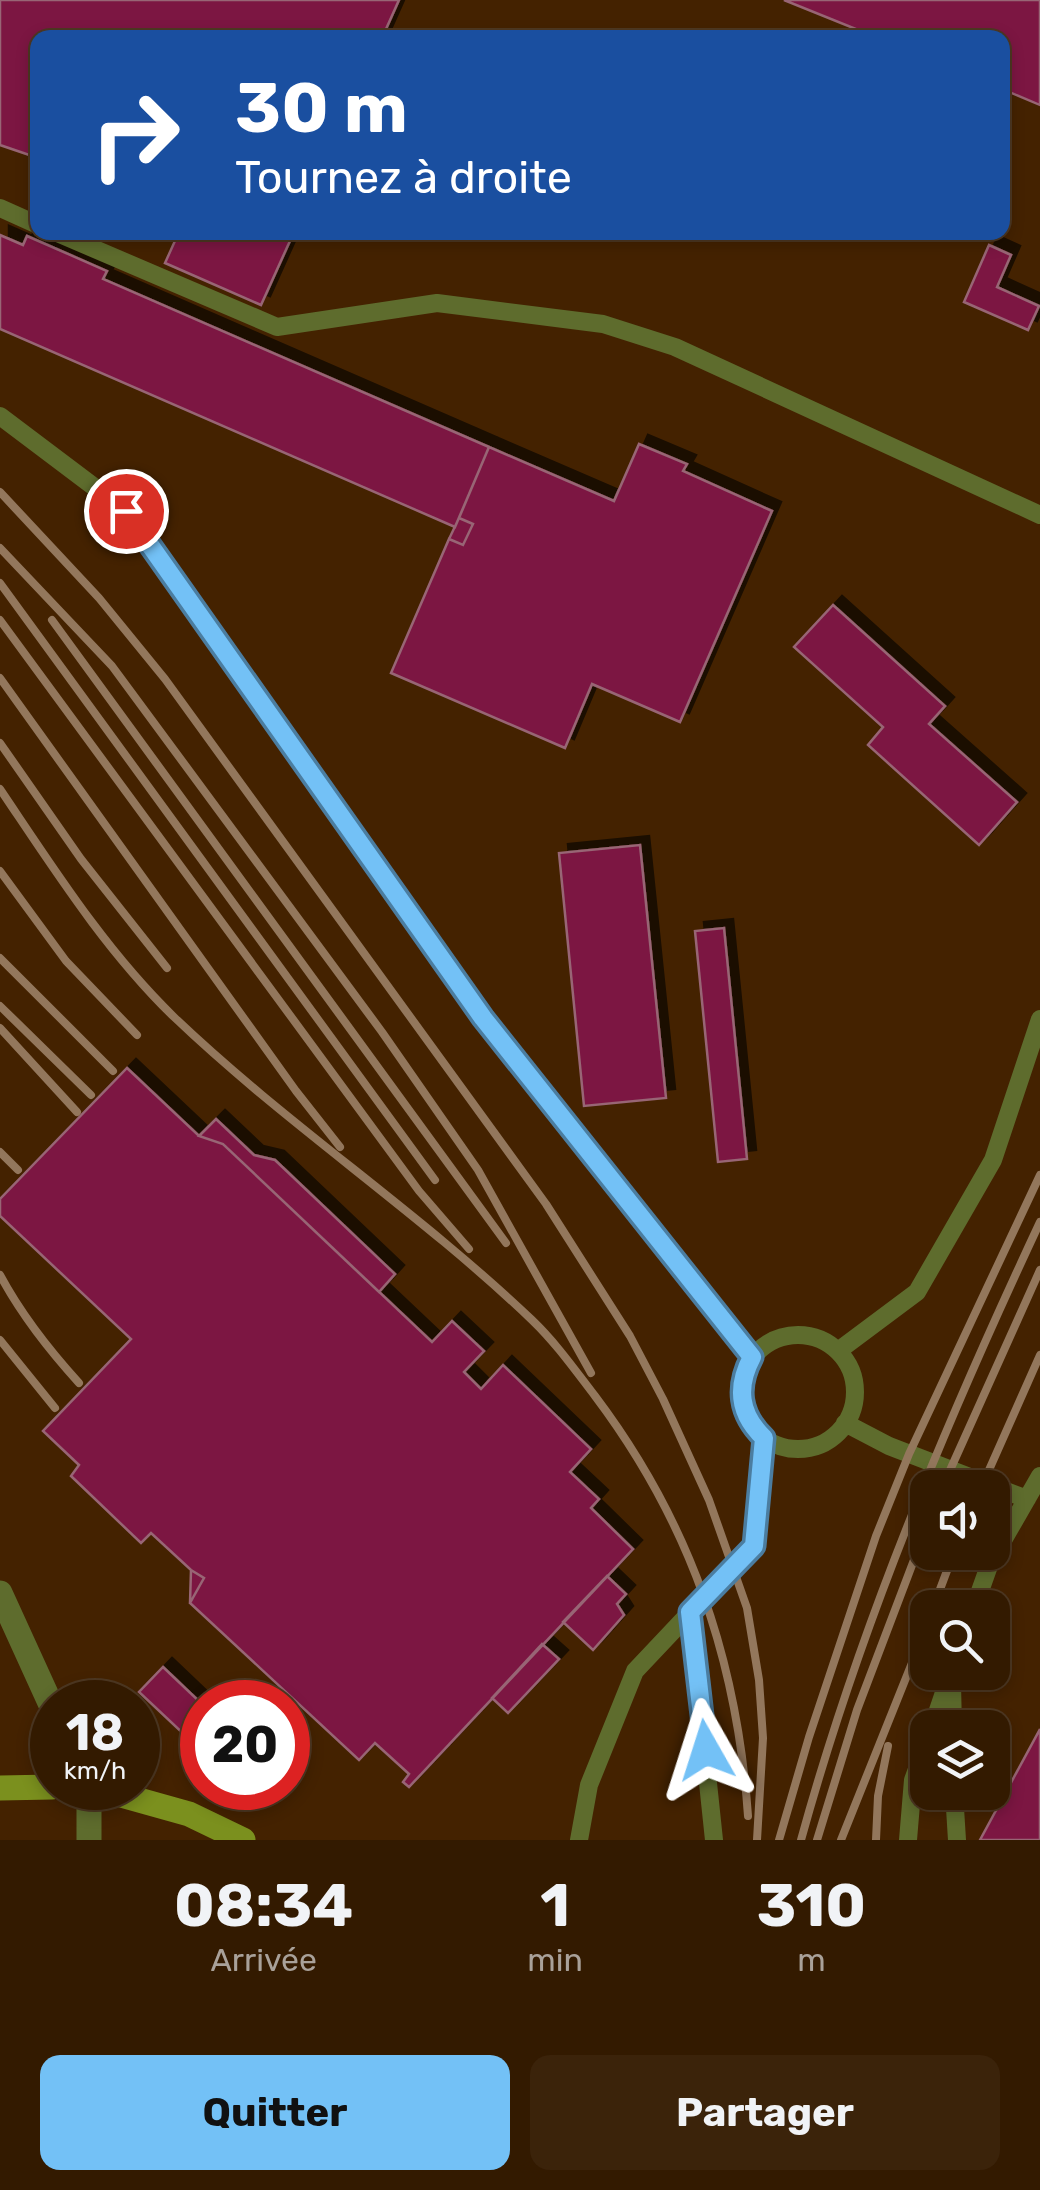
<!DOCTYPE html>
<html lang="fr">
<meta charset="utf-8">
<style>
body{margin:0;font-family:Rubik,sans-serif;background:#3b230a;color:#f1f3f6;height:100vh;display:flex;flex-direction:column;font-size:38px;white-space:nowrap}
*{box-sizing:border-box;margin:0}
p{font-size:32px;color:#a9a199}
.icon{flex:none;width:55px;height:55px;fill:none;stroke:currentColor;stroke-width:2;stroke-linecap:round;stroke-linejoin:round}
.map{position:relative;height:1840px;overflow:hidden}
.side{display:flex;flex-direction:column;background:#331a00;flex:1}
.side>*{flex:none}
.top-card{position:absolute;left:30px;top:30px;width:980px;height:210px;border-radius:20px;box-shadow:0 5px 15px #0003,0 0 0 2px #4e3822;background:#1a4fa0;color:#fff;overflow:hidden}
.tools{position:absolute;left:910px;top:1470px;display:grid;gap:20px}
.tools a{display:grid;place-items:center;width:100px;height:100px;border-radius:20px;background:#331a00;box-shadow:0 5px 15px #0003,0 0 0 2px #4e3822;font-size:50px}
.speed{position:absolute;left:30px;top:1680px;display:flex;gap:20px;font-size:50px;font-weight:700;text-align:center}
.speed>*{display:grid;place-content:center;width:130px;height:130px;border-radius:50%;background:#331a00;box-shadow:0 5px 15px #0003,0 0 0 2px #4e3822;line-height:1}
.speed small{font-size:25px;font-weight:400}
.speed .limit{border:15px solid #d22;background:#fff;color:#111}
.pin{position:absolute;display:grid;place-items:center;width:85px;height:85px;color:#fff;margin:-42px;border:5px solid #fff;border-radius:50%;box-shadow:0 2px 10px #0007}
.me{position:absolute;width:110px;margin:-55px;rotate:354deg;stroke-linejoin:round;filter:drop-shadow(0 0 8px #0008)}
.turn{display:flex;align-items:center;gap:35px;height:210px;padding:0 40px;font-size:45px}
.turn .icon{width:130px;height:130px;stroke-width:2.5}
.turn b{display:block;font-size:70px;line-height:85px}
.eta{display:flex;justify-content:space-evenly;align-items:center;height:170px;text-align:center}
.eta b{font-size:60px;font-weight:700;line-height:70px}
.action{display:flex;gap:20px;margin-top:auto;padding:20px 40px}
.action a{flex:1;height:115px;border-radius:20px;background:#73c1f6;color:#111;font-size:40px;font-weight:700;line-height:115px;text-align:center}
.action a+a{background:#3b230a;color:#f1f3f6}
.map>svg:first-child{display:block}
</style>
<div class="map">
<svg width="1040" height="1840" viewBox="0 0 1040 1840">
<defs>
<filter id="shadow"><feDropShadow dx="9" dy="-9" stdDeviation="0" flood-color="#0009"/></filter>
</defs>
<rect width="100%" height="100%" fill="#420"/>
<path fill="#7c1743" stroke="#986574" stroke-width="2.5" filter="url(#shadow)" d="M0,0H399L382,38H38V158L0,145Z
M784,0H1040V105L1002,89V38H878Z
M179,232H294L261,305L165,263Z
M0,235L23,245L27,236L107,271L103,279L489,447L455,527L0,329Z
M989,245L1011,255L997,287L1039,306L1028,330L964,302Z
M639,444L687,464L683,471L772,511L680,722L592,684L565,748L391,673L449,539L463,545L473,524L459,518L489,447L614,501Z
M459,518L473,524L463,545L449,539Z
M833,605L945,706L929,724L1017,802L979,845L868,745L883,727L794,647Z
M640,845L666,1098L584,1106L559,853Z
M724,928L747,1159L718,1162L695,931Z
M127,1068L199,1136L223,1144L432,1342L452,1321L484,1351L464,1372L481,1389L503,1365L591,1449L570,1472L599,1499L591,1508L633,1549L409,1787L403,1782L409,1774L375,1743L359,1760L190,1603L204,1578L191,1570L151,1533L141,1543L71,1476L79,1465L43,1431L131,1339L0,1216V1199Z
M216,1119L254,1155L275,1160L395,1274L379,1292L223,1144L199,1136Z
M191,1570L204,1578L190,1603Z
M607,1576L626,1594L617,1604L624,1615L593,1650L563,1622Z
M542,1644L559,1659L508,1713L492,1698Z
M163,1667L202,1704V1727L190,1740L139,1692Z
M1040,1729V1840H980Z"/>
<g fill="none" stroke-linecap="round" stroke-linejoin="round">
<path stroke="#5e6c2d" stroke-width="18" d="M0,208L38,225
M55,232L277,327L437,303L603,324L675,347L1040,515
M0,416L126,511L483,1018L753,1357
M741 1392a57 57 0 1 1 114 0a57 57 0 1 1-114 0Z
M838,1351L917,1292L993,1160L1040,1019
M845,1423L889,1446L1027,1499
M974,1608L990,1563L1040,1476
M690,1612L714,1840
M952,1683L953,1728
M932,1728L951,1672
M954,1792L957,1840
M579,1840L589,1785L635,1671L753,1546L764,1438
M908,1840L913,1780L928,1739"/>
<path stroke="#5e6c2d" stroke-width="25" d="M0,1593L52,1707"/>
<path stroke="#5e6c2d" stroke-width="25" d="M89,1840V1788"/>
<path stroke="#7b901e" stroke-width="25" d="M0,1788L52,1787
M96,1788L189,1814L243,1840"/>
<path stroke="#93775c" stroke-width="8" d="M0,492L99,598L165,679L546,1204L630,1336L663,1399L709,1500L747,1608L759,1680L763,1738L757,1840
M0,548L112,666L382,1032L478,1170L591,1373
M0,583L435,1180
M0,620L419,1191L469,1249
M52,620L506,1243
M0,678L296,1091L340,1147
M0,743L81,859L167,968
M0,789C54,869 105,950 174,1017C287,1125 419,1212 532,1320C556,1343 575,1370 595,1396C690,1522 737,1659 748,1816
M0,871L66,961L137,1035
M0,958L113,1071
M0,1006L91,1095
M0,1028L77,1112
M0,1152L18,1170
M0,1275C22,1316 48,1349 79,1383
M0,1340L55,1408
M942,1488L1040,1270
M981,1488L1040,1355
M933,1608L954,1552
M779,1840L809,1737L876,1536L909,1454L1040,1175
M801,1840C860,1626 946,1423 1040,1222
M817,1840L857,1710L928,1523
M841,1840L928,1623
M876,1840L878,1796L888,1746"/>
</g>
<g fill="none" stroke-linecap="round" stroke-linejoin="round">
<defs>
<path id="route" d="M126,511L483,1018L752,1357C736,1387 739,1414 764,1438L754,1546L690,1612L706,1750"/>
</defs>
<use href="#route" stroke="#4b7da0" stroke-width="25"/>
<use href="#route" stroke="#73c1f6" stroke-width="18"/>
</g>
</svg>
<div class="tools">
<a><svg class="icon" aria-label="sound" viewBox="0 0 24 24"><path d="M4 9h4l5-4v14l-5-4H4zM17 9q2 3 0 6"/></svg></a>
<a><svg class="icon" aria-label="search" viewBox="0 0 24 24"><circle cx="10" cy="10" r="6"/><path d="M15 15l6 6"/></svg></a>
<a><svg class="icon" aria-label="layers" viewBox="0 0 24 24"><path d="M12 4l9 5-9 5-9-5zM3 14l9 5 9-5"/></svg></a>
</div>
<div class="speed"><div>18<small>km/h</small></div><div class="limit">20</div></div>
<div class="pin" style="left:126px;top:511px;background:#d93025"><svg class="icon" aria-label="arrive" viewBox="0 0 24 24"><path d="M6 21V4h12l-3 4 3 4H6"/></svg></div>
<svg class="me" style="left:706px;top:1750px" viewBox="-20 -20 40 40"><path d="M0-17L14 15 0 8-14 15z" fill="#73c1f6" stroke="#fff" stroke-width="4"/></svg>
<div class="top-card">
<div class="turn"><svg class="icon" aria-label="right" viewBox="0 0 24 24"><path d="M7 20v-9h11M14 6l5 5-5 5"/></svg><div><b>30 m</b>Tournez à droite</div></div>
</div>
</div>
<section class="side">
<div class="eta">
<div><b>08:34</b><p>Arrivée</p></div>
<div><b>1</b><p>min</p></div>
<div><b>310</b><p>m</p></div>
</div>
<div class="action"><a>Quitter</a><a>Partager</a></div>
</section>
